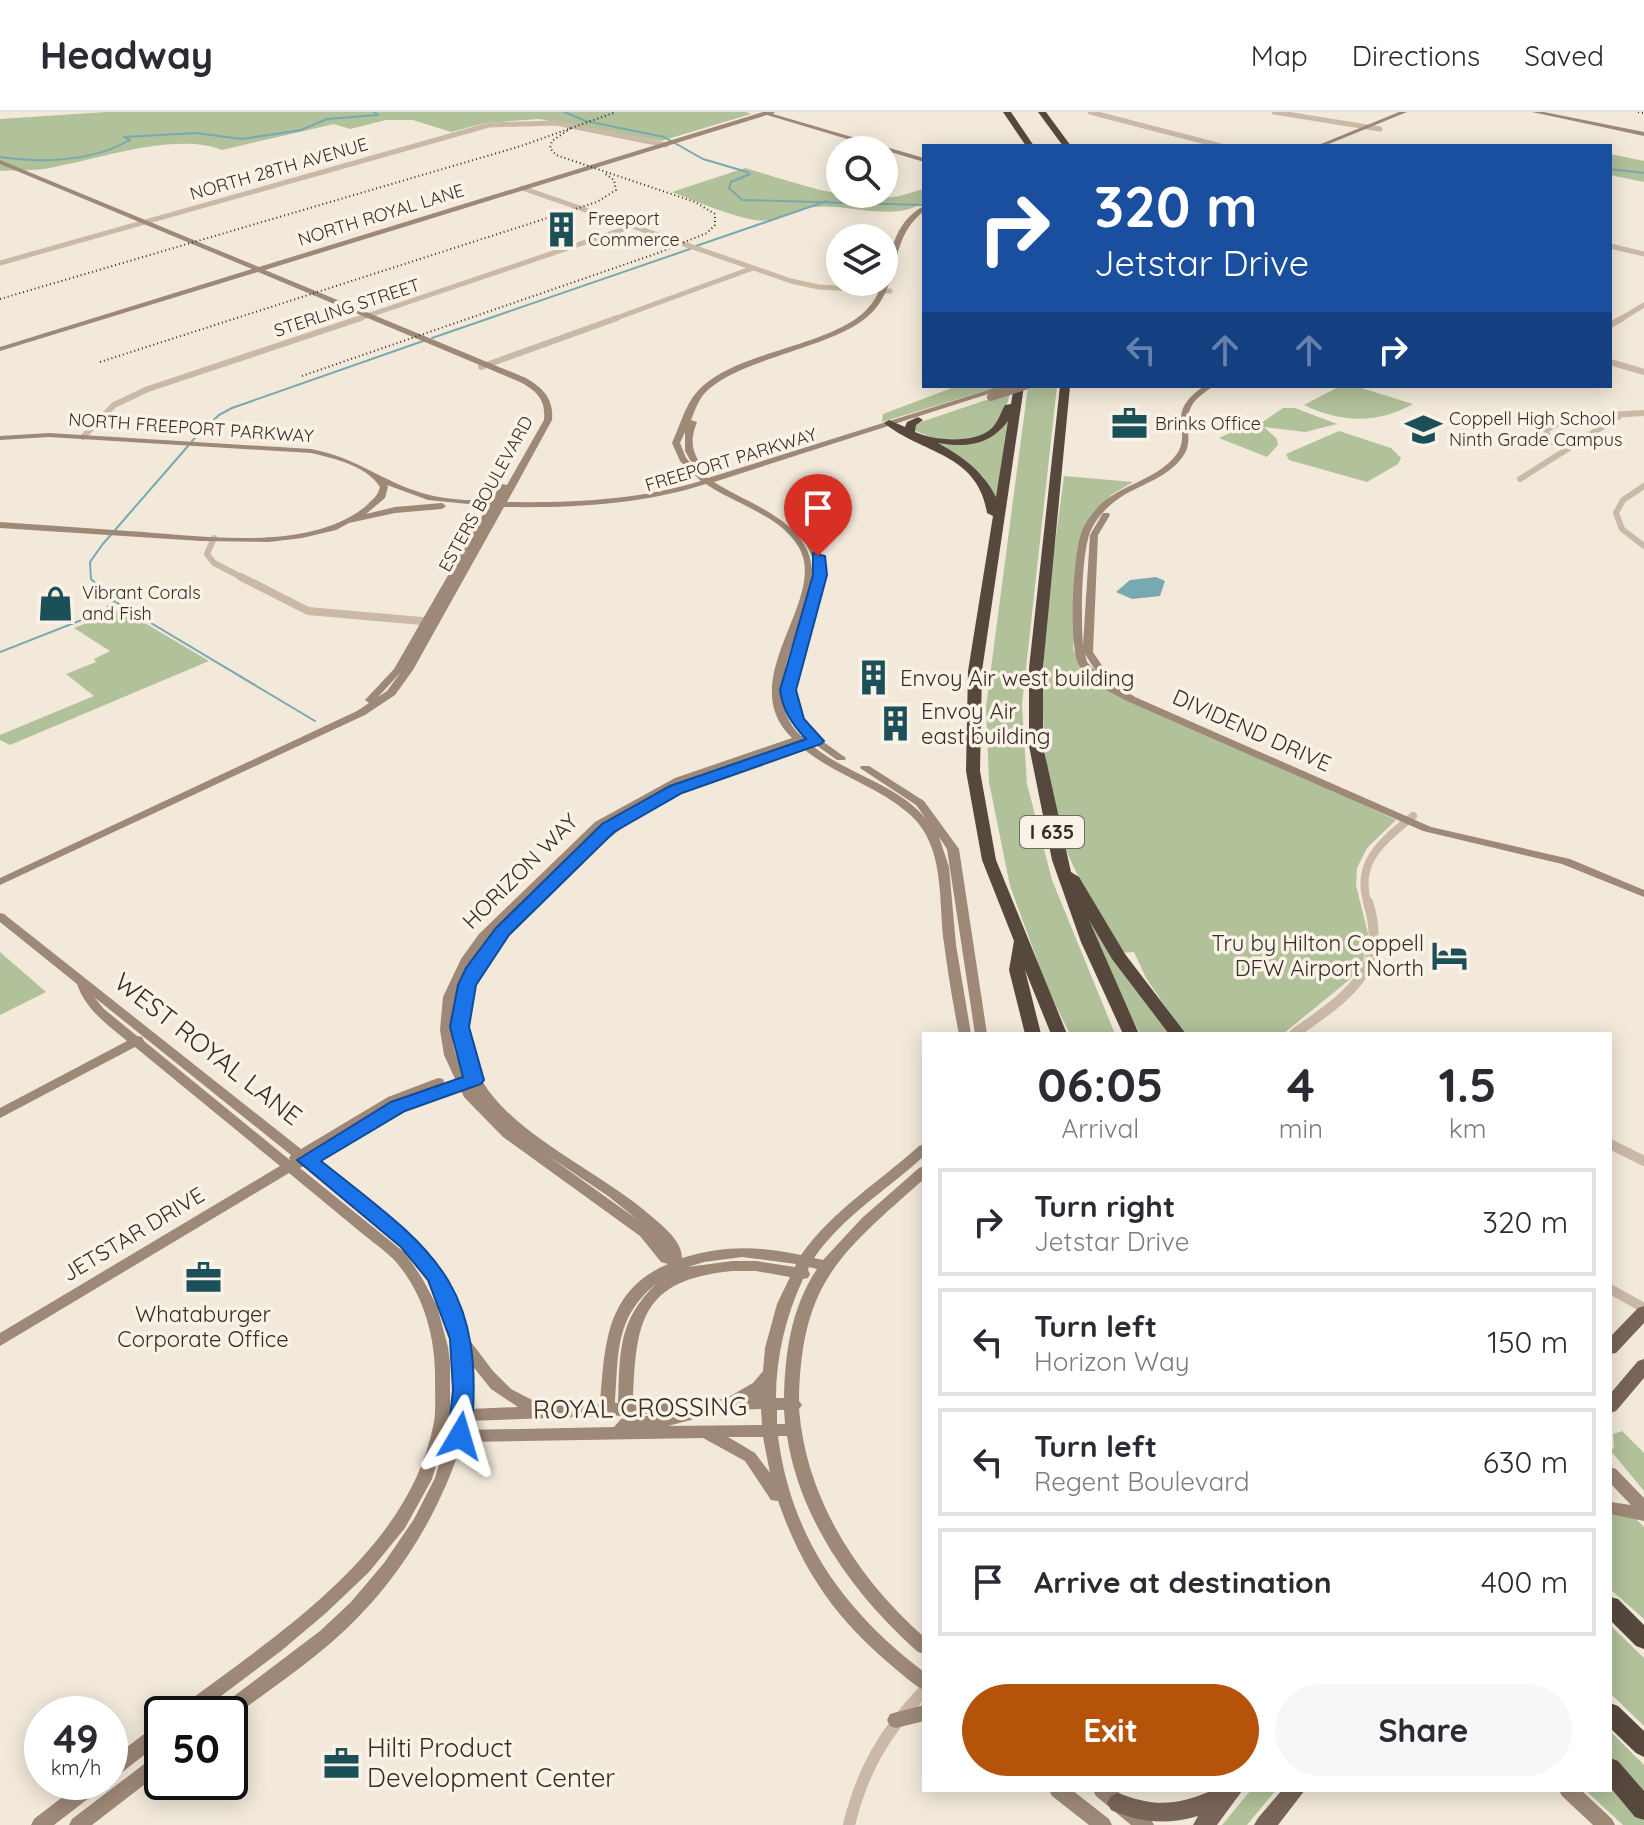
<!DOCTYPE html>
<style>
body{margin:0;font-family:Quicksand,sans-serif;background:#f7f7f7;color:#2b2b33;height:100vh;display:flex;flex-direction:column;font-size:30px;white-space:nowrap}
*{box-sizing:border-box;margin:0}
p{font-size:26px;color:#7c7c81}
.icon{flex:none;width:44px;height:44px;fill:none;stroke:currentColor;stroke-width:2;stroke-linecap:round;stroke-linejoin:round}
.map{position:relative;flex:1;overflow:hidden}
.sheet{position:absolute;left:922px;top:920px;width:690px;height:760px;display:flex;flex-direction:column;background:#fff;border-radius:0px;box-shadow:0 4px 20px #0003}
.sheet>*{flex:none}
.guide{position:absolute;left:922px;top:32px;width:690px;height:244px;border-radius:0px;box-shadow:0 4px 20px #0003;background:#1a4fa0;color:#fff;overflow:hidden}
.controls{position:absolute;left:826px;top:24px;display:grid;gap:16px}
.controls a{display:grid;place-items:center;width:72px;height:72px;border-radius:50%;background:#fff;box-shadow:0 4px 20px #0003;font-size:40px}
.speed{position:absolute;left:24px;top:1584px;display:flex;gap:16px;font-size:40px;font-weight:700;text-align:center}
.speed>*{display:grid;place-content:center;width:104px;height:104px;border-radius:50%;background:#fff;box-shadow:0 4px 20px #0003;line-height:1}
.speed small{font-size:20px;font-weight:400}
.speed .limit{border:4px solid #111;border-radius:12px;background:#fff;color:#111}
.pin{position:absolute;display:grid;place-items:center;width:68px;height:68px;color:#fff;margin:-82px -34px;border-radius:50% 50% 50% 0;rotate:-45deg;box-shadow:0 0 8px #0007}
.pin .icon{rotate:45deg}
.me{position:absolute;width:88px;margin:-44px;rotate:7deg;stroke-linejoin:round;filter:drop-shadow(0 0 6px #0008)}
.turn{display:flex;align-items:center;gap:28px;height:168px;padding:0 40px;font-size:36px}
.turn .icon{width:104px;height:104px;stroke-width:2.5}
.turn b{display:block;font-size:56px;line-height:68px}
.lanes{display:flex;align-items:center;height:76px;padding:0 40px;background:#0003;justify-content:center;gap:40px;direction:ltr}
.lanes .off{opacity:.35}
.eta{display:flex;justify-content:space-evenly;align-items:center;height:136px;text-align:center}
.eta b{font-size:48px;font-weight:800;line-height:56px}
.cta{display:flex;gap:16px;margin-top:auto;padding:16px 40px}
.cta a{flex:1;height:92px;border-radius:48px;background:#b45309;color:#fff;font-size:32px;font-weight:800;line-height:92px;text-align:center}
.cta a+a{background:#f7f7f7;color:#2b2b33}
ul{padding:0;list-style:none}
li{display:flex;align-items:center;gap:24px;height:108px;margin:0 16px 12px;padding:0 24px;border:4px solid #e1e1e2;border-radius:0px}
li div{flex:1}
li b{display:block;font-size:30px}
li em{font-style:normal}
header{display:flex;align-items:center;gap:48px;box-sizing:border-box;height:112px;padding:0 40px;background:#fff;border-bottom:2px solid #e1e1e2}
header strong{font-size:38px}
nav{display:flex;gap:44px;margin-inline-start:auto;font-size:28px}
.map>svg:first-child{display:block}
</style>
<header>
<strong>Headway</strong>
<nav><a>Map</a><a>Directions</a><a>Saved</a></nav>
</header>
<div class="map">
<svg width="1644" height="1713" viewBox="0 0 1644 1713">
<rect width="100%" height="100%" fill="#f2e9da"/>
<path fill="#b1c19a" d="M106,0H746L751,2L661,29L539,7L485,11L451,20L413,8H386L350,17L334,12L222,38C174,19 94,49 44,57C29,59 14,58 0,59V7Z
M1610,42L1644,49V70L1610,63Z
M745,56C794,70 841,89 893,85C904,84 913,79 924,77V90C892,111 851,91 814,95C792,98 778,112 754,108C728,103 698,90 672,80Z
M957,274H1012C1008,287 1005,305 997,316C983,334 930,330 913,317L915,312L998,284L988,278L882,310L883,302Z
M1028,274H1057L1022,593L1027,672L1052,768L1115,922H1070L1049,880L1010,774L989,670L986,595Z
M1340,274H1355L1413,292C1377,312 1341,311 1304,293Z
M1283,296H1295L1337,312L1305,320L1264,315L1277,327L1278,333L1267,345L1219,326L1251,311L1258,313Z
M1006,308L1009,309L997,387L983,364L934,329C957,328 996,335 1006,308Z
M1339,319L1391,336L1401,346L1398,352L1367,370L1289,348L1286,342Z
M1064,364L1133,370L1111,383L1085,413L1073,537L1088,564L1396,708L1367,736L1357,756L1356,773L1369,826L1362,852L1349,868L1283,922H1184L1146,866L1134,840L1121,841C1104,810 1085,781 1071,749C1022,640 1049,480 1064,364Z
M121,497L209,549L10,633L0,628V623L94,584L66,562L96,550L94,547L110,539L74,516Z
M1086,801L1171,922H1140L1113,868Z
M0,840L46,880L0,903Z
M1622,1319L1644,1341V1379L1610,1338L1614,1336L1613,1322Z
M1610,1391L1634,1405L1644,1415V1507L1610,1477Z
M1610,1513L1644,1546V1614L1610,1581Z
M1610,1619L1644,1653V1693L1610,1652Z
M1610,1668L1644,1709V1713H1623L1585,1678H1610Z
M1251,1678H1276L1247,1713H1222Z"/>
<path fill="#78a9b0" d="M1156,465L1165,469L1160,484L1132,487L1116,480L1130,468Z"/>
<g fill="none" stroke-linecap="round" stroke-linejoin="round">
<path stroke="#78a9b0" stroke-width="2" d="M564,0L586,9L664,25L703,47L747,60L750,62L731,70L729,76L742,88L924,93
M0,45C43,51 91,50 130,28L124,25L196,21L242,27L301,18L327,7L378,3L374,0
M1610,57L1644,61
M696,134L827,89
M432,226L690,137
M192,329L219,303L232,296L426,228
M188,334L102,433L90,450L91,467L114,489L315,609
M0,540L102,500L113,490"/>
<path stroke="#cab9a6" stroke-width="5" d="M1090,0L1221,34
M1274,0L1380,17
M522,76L791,169L819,175L890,179
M1610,134L1644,142
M0,151L489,13L556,11L666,33
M355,208L633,114
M611,208L753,156
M1619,208L1644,193"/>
<path stroke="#cab9a6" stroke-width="6" d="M1610,213L1623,206
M1610,250L1644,260
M481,255L617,206
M83,325L114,293L148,277L361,206
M1567,337L1548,328L1546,318L1569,305L1644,301
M1520,367L1618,305
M1644,374L1623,388L1616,401L1622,417L1644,434
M214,426L207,442L214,451L245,467"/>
<path stroke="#cab9a6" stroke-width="8" d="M241,465L308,499L433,510
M1368,792C1354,750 1383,729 1413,704"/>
<path stroke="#cab9a6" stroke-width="10" d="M1294,922C1345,885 1390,860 1368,790
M1610,1032L1644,1049
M1610,1177L1644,1196"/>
<path stroke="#cab9a6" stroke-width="12" d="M849,1713C862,1659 885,1619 924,1579"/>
<path fill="#9e8877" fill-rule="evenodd" d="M763,0H775L773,2L924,46V50L767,3L265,158L526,266C543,276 554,287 552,308L507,390C572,391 638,388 701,369L680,349L672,331C679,316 685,294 696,281C729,242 813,237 857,206C901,174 876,120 924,94V99C884,130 905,178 862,209C822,238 726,250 701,286C697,292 694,301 691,308L697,310C690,327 691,340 703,355L696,357L708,366L1001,274H1013L714,370C753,395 816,411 812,467C817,447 809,436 798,421L799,419H805L819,438L825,455L793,578L799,600L809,616L825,631L846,646L845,648H837L809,628L807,629C842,662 895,669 927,708L916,693L860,656L861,654H869L924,689L959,737L987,922H975L947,737L939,725L949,755L956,833L971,922H959C953,892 948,862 944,831C938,786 946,732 907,700C874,672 829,661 798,632L683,670L668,678L674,679L675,681L674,683C617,714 578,752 532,797C499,828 469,860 468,909C468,933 474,958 488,978C524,1028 603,1062 651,1104C664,1115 682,1129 682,1146C725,1133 758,1134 801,1143C833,1098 879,1070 919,1034L924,1032V1044C887,1078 843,1104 814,1146L823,1148L862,1106L919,1056L924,1054V1067C841,1141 801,1169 799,1289L802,1293L799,1297C806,1386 857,1466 924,1525V1542L918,1540C855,1484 800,1409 787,1324H778C791,1426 844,1499 924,1560V1578L918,1575C848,1521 808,1474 778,1389L771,1388L745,1349L703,1326L462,1330C438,1406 394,1476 333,1529C301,1557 265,1581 230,1607V1602H214L217,1597L320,1519L351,1490L384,1451L414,1407L435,1366L452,1310H449L432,1367L405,1416L369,1460L326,1501L281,1539L197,1602H175L178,1597C276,1523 410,1440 434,1310C436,1297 435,1282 435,1268C436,1227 424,1182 396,1150C387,1140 374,1131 364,1123C339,1102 314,1082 289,1061L0,1234V1221L280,1054L135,935L0,1006V996L127,929C107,912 86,898 77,872L0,810V801L4,802L301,1037L388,985L438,966L443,967L444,970L443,973L414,984L456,969L444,943L440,918L443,885L461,847L479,822L595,710L675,666L792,626C731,567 831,486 798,434C779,403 735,392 706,372C640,393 572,396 504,395L413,558L395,583L365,603L0,773V766L357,599L369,591L365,588L394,557L488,394L428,388L387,373L388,375L385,386L366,402L395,395L442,391L446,394L442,397L395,401L349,411L336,418L302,426L269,430L201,429L0,416V410C43,413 85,416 128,419C198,423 308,442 366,394C373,387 378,384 380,375C367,354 333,346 311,341L49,325L0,328V324L49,321L311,337C355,345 382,369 422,381C444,388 468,388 491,389L501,372L507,373L544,308C546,288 537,279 520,270L258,160L0,239V235L252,157L0,52V48L259,155ZM685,320V339L694,355L686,346L680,331ZM802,507C790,552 770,582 804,623L801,624C766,591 788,544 802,507ZM401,560L387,579L378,585ZM629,700L597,723L568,748L603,714ZM493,822C455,865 446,913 467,965C464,958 459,950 456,943C443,901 463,851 493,822ZM94,885L291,1043L289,1046L291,1049L144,929L142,925L137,924L104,897ZM460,977L464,985L503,1025L640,1124L661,1150L668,1152C605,1179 605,1233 600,1292L548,1294L534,1289L511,1277L493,1259L468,1226L449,1174L413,1126L316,1049L403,998ZM547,1043L608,1084L638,1108ZM304,1054L403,1134L435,1176L452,1221L457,1269L454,1298H450V1250L448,1235L437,1194L422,1166L405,1141L300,1056ZM742,1145L796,1152L795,1155L756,1149H732L688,1155L704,1150ZM809,1155L817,1157C791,1196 785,1241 784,1286H776C776,1244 786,1204 803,1167L808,1166L810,1162L808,1158ZM732,1159H756L790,1165L777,1192L765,1236L763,1259L753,1271L725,1287L633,1290C636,1210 640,1168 732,1159ZM657,1171C617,1209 620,1241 618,1291H615C619,1241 614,1206 657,1171ZM471,1252L491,1277L518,1295L469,1297L472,1269ZM761,1297L762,1313L668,1314L702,1305L704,1299ZM777,1298H784L785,1312H777ZM675,1301L665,1303L626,1305L621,1307L614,1315L466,1318L467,1309L603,1304C610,1306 617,1302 625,1305L631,1302ZM728,1325H763L770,1361L755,1341Z
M1399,0H1407L1324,34H1316Z
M1532,0H1544L1644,20V24Z
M1204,274H1213C1205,281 1196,285 1191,295C1182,313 1196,329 1181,347C1167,365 1143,372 1124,383C1111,391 1098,403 1091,418C1081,440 1081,508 1083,533L1090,423L1103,401H1109L1110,403L1098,423L1093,540L1107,561L1105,563H1100L1135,585L1431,715L1570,747L1644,778V785L1562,752L1423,719L1127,589C1110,580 1089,570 1079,553C1068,534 1073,440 1082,419C1085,410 1093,401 1099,394C1121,372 1157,368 1176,343C1194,318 1162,303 1204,274ZM1085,542L1097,561L1087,550Z
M1610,1355L1616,1357L1644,1386V1409L1610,1402V1390L1631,1393L1610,1371Z
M924,1593V1609L896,1616L890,1614L887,1608L890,1602Z
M162,1611V1629L116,1665L110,1667V1648L156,1613Z
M162,1641V1659L92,1713H69L72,1707L156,1643Z
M82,1670H105L102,1676L54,1713H31L34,1707Z
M1049,1678H1072L1109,1707L1112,1713H1089L1052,1684Z
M1093,1678H1116L1151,1707L1154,1713H1131L1096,1684Z
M1559,1678H1581L1612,1707L1615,1713H1593L1562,1684Z"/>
<path fill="#786557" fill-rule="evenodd" d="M1644,1194V1211L1616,1241L1610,1242V1225L1638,1196Z
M1644,1247V1266L1616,1299L1610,1301V1282L1638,1249Z
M1213,1678L1242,1679L1217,1713H1193L1198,1704C1167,1713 1141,1711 1111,1698L1107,1691L1111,1684L1118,1681C1154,1695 1177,1694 1213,1678Z
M1282,1678H1305L1278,1713H1254L1258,1706Z"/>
<path fill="#57483e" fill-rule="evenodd" d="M1003,0H1011L1034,34H1026Z
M1038,0H1046L1071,34H1063Z
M1014,274H1024L982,559L980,659L996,748L1067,922H1051L1025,858L1041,922H1025L1009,858L1014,829L982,748L966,659L968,559L993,404L987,401C978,341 922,342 884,311L889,308L905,315L907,310L918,305L923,308L916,313L915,320C934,329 976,332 992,316C998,310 1001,300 1005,293L1011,292ZM1008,309L996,385C983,359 963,345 938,331C967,336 990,333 1008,309Z
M1060,274H1070L1043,556V634L1071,760L1079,765L1125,842L1186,922H1169L1112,847L1089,808L1139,922H1123L1081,830L1052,748L1029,634V556Z
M1610,1485L1618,1487L1644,1513V1537L1636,1534L1610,1508Z
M1610,1591L1618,1594L1644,1619V1645L1636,1641L1610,1616Z
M1610,1646L1618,1649L1644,1679V1708L1635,1705L1610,1675Z"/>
<path stroke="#362d27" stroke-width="2" stroke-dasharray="1 3" stroke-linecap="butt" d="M1638,0L1644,1
M0,187L521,34L616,0
M100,250L597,90L616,78L614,68L604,61
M302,264L658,141L707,121L715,113V102L695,90L556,43L550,36L552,29L571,16"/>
<path stroke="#9e8877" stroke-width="8" d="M991,285L1025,274"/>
</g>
<path fill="#1a73e8" stroke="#114b97" stroke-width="2" d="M813,441L825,444L827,463L796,578L804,607L824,629L821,632L682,681L614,720L509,823L476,873L469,915L484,968L481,972L405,999L321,1049C432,1137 487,1169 471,1324L468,1331H451L448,1324L453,1278L450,1227L428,1168L401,1135L297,1048L391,990L463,965L450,915L458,873L466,856L496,816L602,712L670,674L806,627C792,612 783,599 780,578L813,463Z"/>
<defs>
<symbol id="building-bare" viewBox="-9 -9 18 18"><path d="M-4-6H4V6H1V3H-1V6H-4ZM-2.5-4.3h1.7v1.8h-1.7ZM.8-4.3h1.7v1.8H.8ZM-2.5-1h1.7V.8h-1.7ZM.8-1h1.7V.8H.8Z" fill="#1b5058" stroke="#faf2e6" stroke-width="2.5" paint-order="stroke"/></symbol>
<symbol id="office-bare" viewBox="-9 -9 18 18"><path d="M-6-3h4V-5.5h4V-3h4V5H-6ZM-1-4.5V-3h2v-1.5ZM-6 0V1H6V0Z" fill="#1b5058" stroke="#faf2e6" stroke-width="2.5" paint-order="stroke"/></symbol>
<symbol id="school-bare" viewBox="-9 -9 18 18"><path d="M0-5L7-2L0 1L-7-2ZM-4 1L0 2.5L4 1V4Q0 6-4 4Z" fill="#1b5058" stroke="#faf2e6" stroke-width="2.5" paint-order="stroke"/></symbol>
<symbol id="shop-bare" viewBox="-9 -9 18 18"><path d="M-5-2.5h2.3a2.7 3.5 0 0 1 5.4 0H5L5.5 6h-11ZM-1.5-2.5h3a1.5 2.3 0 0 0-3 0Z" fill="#1b5058" stroke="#faf2e6" stroke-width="2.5" paint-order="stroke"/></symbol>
<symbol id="hotel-bare" viewBox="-9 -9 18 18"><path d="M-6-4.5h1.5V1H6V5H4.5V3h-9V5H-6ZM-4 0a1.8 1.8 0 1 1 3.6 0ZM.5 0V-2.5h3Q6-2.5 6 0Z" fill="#1b5058" stroke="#faf2e6" stroke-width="2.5" paint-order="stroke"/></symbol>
</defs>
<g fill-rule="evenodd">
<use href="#building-bare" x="536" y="92" width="51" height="51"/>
<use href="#office-bare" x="1104" y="286" width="51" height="51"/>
<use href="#school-bare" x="1398" y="292" width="51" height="51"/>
<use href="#shop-bare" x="30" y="466" width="51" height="51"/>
<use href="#building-bare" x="848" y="540" width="51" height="51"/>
<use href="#building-bare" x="870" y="586" width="51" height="51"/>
<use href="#hotel-bare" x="1424" y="818" width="51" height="51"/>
<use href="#office-bare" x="178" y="1140" width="51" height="51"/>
<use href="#office-bare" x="316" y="1626" width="51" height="51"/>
</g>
<g text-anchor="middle" stroke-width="7" stroke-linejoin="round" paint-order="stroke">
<g font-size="18" fill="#362d27" stroke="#faf2e6">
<text transform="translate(279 57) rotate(-16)" y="6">NORTH 28TH AVENUE</text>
<text transform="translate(381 103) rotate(-17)" y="6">NORTH ROYAL LANE</text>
<text transform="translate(347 196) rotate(-18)" y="6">STERLING STREET</text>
<text transform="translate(191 316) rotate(4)" y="6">NORTH FREEPORT PARKWAY</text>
<text transform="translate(731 348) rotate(-17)" y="6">FREEPORT PARKWAY</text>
<text transform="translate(486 382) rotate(-61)" y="6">ESTERS BOULEVARD</text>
</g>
<g font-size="18" fill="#362d27" stroke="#faf2e6" text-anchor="start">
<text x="588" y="113">Freeport<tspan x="588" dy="21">Commerce</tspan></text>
<text x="1449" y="313">Coppell High School<tspan x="1449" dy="21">Ninth Grade Campus</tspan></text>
<text x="1155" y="318">Brinks Office</text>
<text x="82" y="487">Vibrant Corals<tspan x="82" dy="21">and Fish</tspan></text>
</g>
<rect fill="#faf2e6" stroke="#716860" stroke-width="2" x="1020" y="704" width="64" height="32" rx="6"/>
<g font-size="20" font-weight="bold" fill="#362d27">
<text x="1052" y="727">I 635</text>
</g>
<g font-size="22" fill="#362d27" stroke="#faf2e6" text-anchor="start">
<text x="900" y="574">Envoy Air west building</text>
<text x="921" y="607">Envoy Air<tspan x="921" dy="25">east building</tspan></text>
<text x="1424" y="839" text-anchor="end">Tru by Hilton Coppell<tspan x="1424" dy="25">DFW Airport North</tspan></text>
<text x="203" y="1210" text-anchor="middle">Whataburger<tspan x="203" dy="25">Corporate Office</tspan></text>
</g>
<g font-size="22" fill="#362d27" stroke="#faf2e6">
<text transform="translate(1252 618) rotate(24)" y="8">DIVIDEND DRIVE</text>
<text transform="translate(520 759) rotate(-45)" y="8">HORIZON WAY</text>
<text transform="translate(133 1122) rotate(-31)" y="8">JETSTAR DRIVE</text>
</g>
<g font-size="26" fill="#362d27" stroke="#faf2e6">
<text transform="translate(208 937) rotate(38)" y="9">WEST ROYAL LANE</text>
<text transform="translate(640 1296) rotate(-1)" y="9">ROYAL CROSSING</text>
</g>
<g font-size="26" fill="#362d27" stroke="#faf2e6" text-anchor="start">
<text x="367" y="1645">Hilti Product<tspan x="367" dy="30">Development Center</tspan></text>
</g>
</g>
</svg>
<div class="controls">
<a><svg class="icon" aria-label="search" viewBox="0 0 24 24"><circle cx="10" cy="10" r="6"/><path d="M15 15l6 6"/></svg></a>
<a><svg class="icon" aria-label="layers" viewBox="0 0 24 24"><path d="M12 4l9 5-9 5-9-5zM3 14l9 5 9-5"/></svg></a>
</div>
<div class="speed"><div>49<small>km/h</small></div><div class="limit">50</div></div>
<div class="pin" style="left:818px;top:444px;background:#d93025"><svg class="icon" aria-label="arrive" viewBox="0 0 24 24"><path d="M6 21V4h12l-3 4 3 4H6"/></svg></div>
<svg class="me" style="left:460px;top:1324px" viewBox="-20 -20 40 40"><path d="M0-17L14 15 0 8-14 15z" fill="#1a73e8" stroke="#fff" stroke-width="4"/></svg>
<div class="guide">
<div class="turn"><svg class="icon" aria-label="right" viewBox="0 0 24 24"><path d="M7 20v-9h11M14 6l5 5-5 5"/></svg><div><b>320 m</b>Jetstar Drive</div></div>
<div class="lanes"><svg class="icon off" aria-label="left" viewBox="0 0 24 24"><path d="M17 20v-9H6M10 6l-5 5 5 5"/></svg><svg class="icon off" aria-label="ahead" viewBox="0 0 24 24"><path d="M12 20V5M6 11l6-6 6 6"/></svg><svg class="icon off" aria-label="ahead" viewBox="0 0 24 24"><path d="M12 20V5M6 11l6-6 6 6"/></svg><svg class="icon" aria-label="right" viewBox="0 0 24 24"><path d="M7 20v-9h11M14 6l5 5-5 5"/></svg></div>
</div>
<section class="sheet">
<div class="eta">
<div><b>06:05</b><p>Arrival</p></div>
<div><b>4</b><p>min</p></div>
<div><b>1.5</b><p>km</p></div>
</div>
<ul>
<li><svg class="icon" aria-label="right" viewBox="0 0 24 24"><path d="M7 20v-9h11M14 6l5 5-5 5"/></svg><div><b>Turn right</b><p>Jetstar Drive</p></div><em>320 m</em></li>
<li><svg class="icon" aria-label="left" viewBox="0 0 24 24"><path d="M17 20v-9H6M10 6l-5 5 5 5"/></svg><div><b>Turn left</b><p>Horizon Way</p></div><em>150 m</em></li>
<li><svg class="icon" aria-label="left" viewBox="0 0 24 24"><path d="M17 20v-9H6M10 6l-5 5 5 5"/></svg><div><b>Turn left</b><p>Regent Boulevard</p></div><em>630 m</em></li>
<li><svg class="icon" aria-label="arrive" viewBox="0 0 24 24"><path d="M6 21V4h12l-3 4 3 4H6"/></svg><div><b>Arrive at destination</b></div><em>400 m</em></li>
</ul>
<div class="cta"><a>Exit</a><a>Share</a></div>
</section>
</div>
